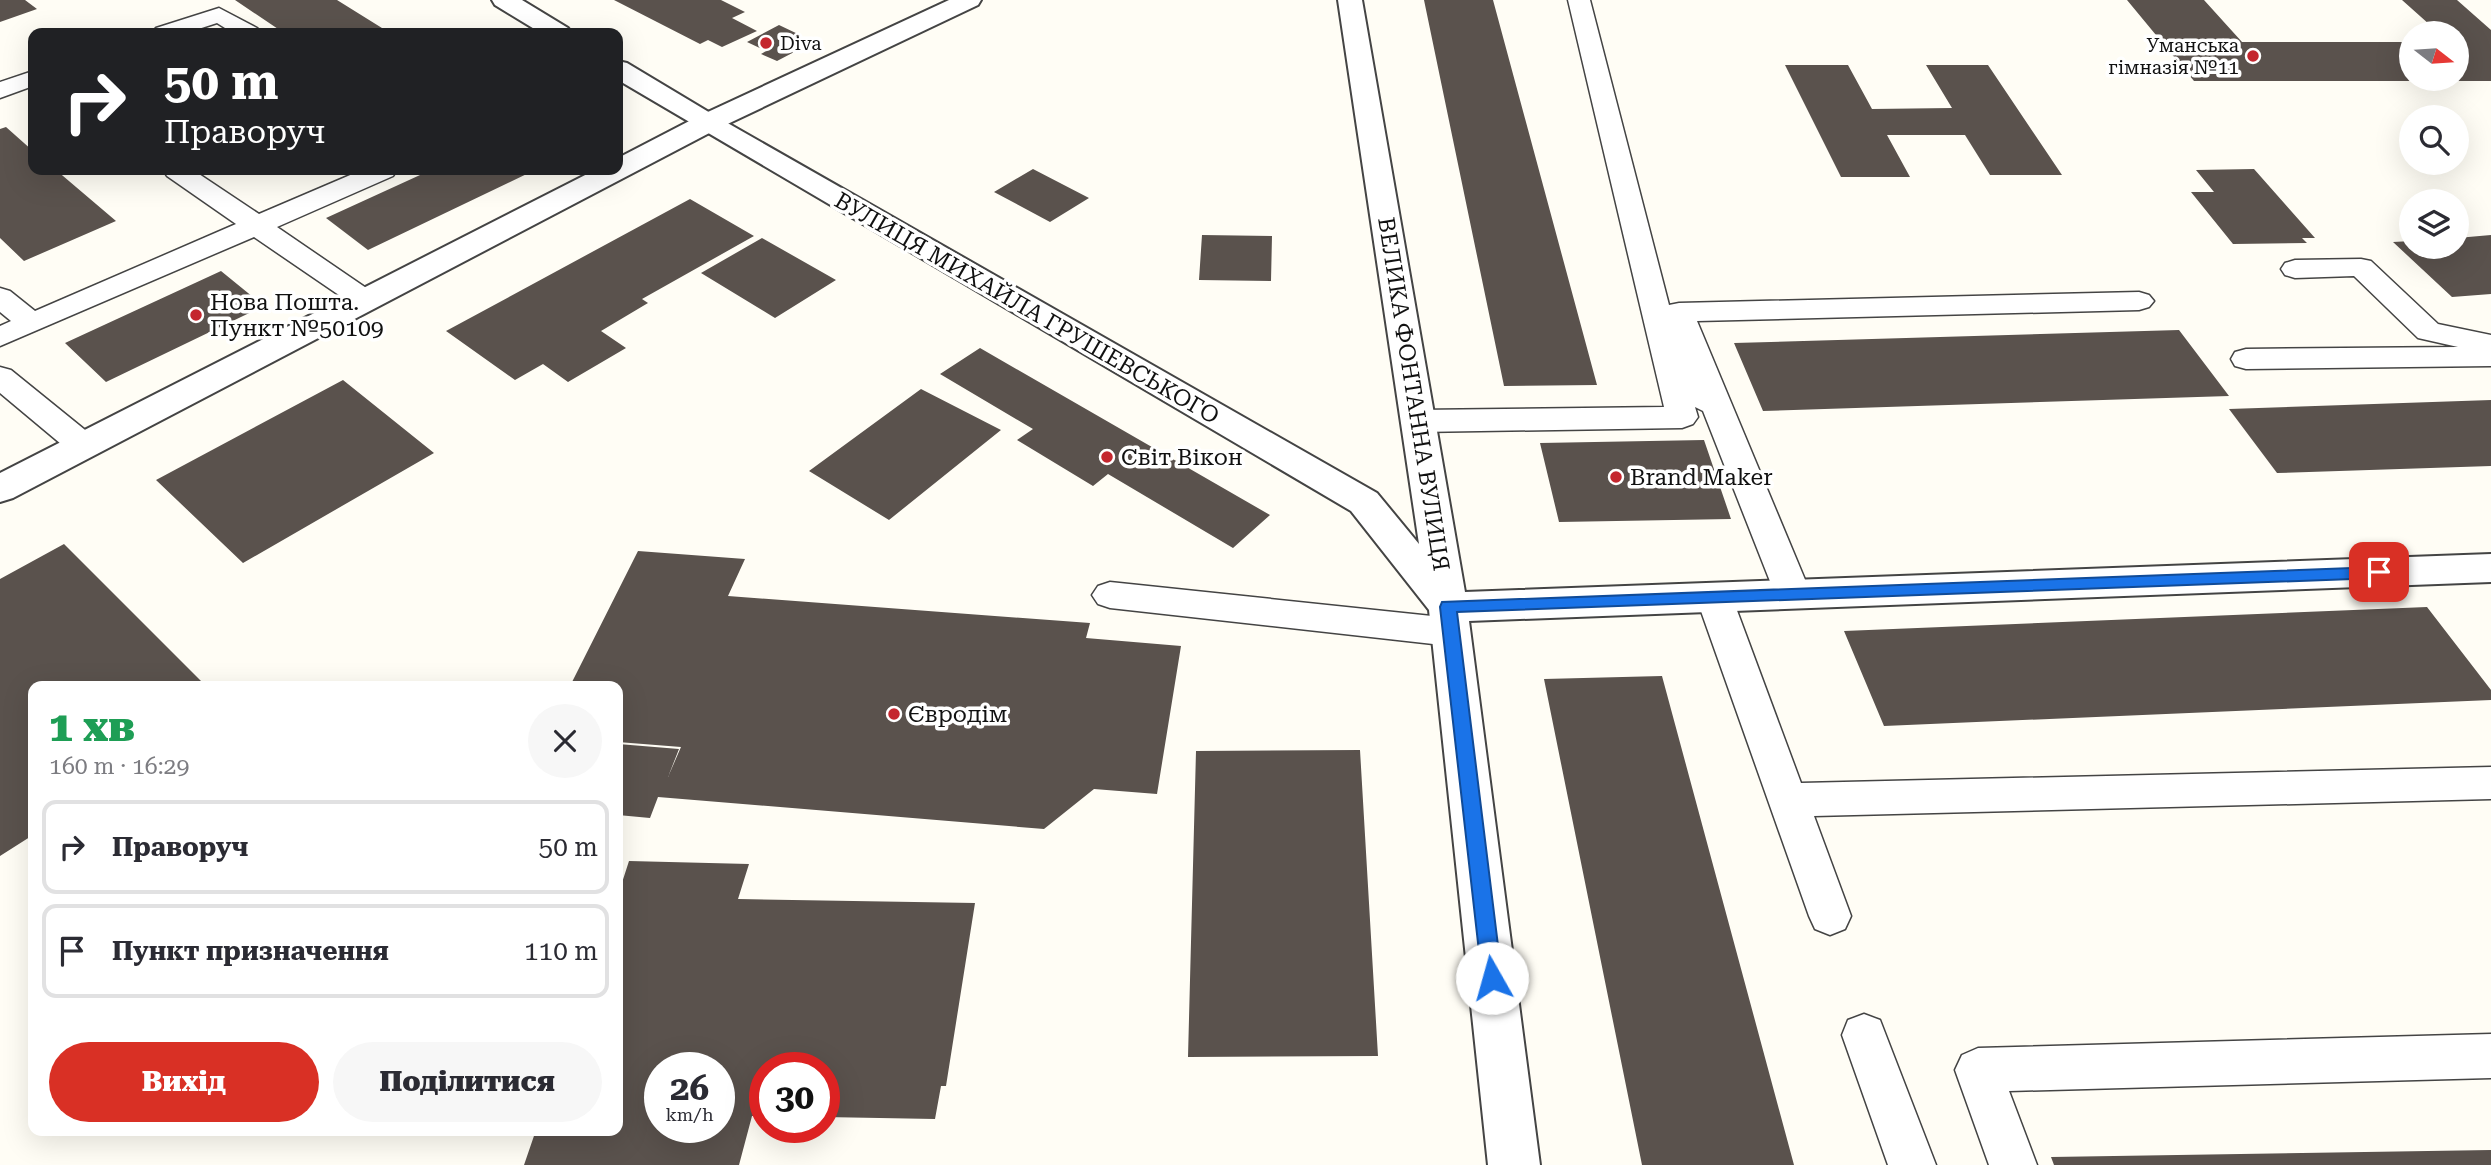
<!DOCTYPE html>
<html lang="uk">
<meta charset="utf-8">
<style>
body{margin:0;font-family:"Roboto Serif",serif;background:#f7f7f7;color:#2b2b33;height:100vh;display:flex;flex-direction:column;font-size:26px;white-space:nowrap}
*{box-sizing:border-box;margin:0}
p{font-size:23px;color:#7c7c81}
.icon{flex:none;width:38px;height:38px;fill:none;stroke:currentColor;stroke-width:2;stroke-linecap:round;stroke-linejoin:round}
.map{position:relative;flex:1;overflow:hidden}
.side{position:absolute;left:28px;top:681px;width:595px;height:455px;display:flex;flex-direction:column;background:#fff;border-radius:14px;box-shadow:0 7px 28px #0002}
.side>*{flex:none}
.guide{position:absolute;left:28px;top:28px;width:595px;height:147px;border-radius:14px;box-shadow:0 7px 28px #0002;background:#202124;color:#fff;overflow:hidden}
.needle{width:46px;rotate:107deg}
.tools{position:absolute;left:2399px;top:21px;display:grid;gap:14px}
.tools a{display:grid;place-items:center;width:70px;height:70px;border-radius:50%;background:#fff;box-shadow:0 7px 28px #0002;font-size:35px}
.speed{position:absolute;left:644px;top:1052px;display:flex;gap:14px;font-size:35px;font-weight:700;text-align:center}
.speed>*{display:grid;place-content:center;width:91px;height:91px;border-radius:50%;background:#fff;box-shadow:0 7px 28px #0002;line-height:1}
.speed small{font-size:18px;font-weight:400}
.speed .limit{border:10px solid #d22;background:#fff;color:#111}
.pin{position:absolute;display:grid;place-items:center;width:60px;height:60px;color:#fff;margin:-30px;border-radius:14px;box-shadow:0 4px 10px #0006}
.me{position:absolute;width:77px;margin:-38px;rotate:353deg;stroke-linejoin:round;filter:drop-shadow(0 0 5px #0008)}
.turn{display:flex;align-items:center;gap:24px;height:147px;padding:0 21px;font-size:32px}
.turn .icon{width:91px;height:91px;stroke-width:2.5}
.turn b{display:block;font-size:49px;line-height:60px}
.round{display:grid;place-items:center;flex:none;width:74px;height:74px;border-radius:37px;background:#f7f7f7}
.overview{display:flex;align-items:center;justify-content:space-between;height:119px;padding:0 21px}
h1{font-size:42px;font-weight:800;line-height:52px;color:#1e9e55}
.button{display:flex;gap:14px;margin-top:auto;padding:14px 21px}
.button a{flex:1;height:80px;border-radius:42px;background:#d93025;color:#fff;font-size:28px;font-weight:800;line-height:80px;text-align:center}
.button a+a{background:#f7f7f7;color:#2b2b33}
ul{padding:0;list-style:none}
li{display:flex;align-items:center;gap:21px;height:94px;margin:0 14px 10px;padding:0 7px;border:4px solid #e1e1e2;border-radius:14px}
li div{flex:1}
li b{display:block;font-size:26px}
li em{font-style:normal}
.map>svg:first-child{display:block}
</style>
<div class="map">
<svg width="2491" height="1165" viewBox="0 0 2491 1165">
<rect width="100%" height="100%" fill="#fffdf5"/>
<path fill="#5a524d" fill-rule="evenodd" d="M0,0H25L37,9L0,22Z
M235,0H337L390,33H284Z
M614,0H721L745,12L732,18L757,31L722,47L708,40L700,44Z
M1424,0H1493L1597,385L1504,386Z
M2127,0H2204L2242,42H2412V81H2194Z
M2402,0H2457L2491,30V81H2457V33H2439Z
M779,25L800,35L782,43L798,50L777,61L761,54L766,51L747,42Z
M1785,65H1848L1872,109L1952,108L1926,65H1988L2062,175H1990L1965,135H1887L1910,177H1841Z
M6,127L33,151V170H56L116,221L24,261L0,238V129Z
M1033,169L1089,198L1050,222L994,192Z
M2254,169L2315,238H2302L2307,243L2233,244L2191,192H2214L2196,170Z
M431,170H535L368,250L326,218Z
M690,199L754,236L642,299L648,303L601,331L626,348L568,382L543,364L515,380L446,331Z
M1202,235L1272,236L1271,281L1199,280Z
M2491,235V294L2452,297L2393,242L2412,241V247H2457V238Z
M762,238L836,280L775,318L701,273Z
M221,271L264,306L106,382L65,343Z
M2179,330L2229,396L1763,411L1734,343Z
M980,348L1270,515L1233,548L1108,474L1093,486L1017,440L1033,429L940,374Z
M343,380L434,453L243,563L156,480Z
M921,389L1001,430L889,520L809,471Z
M2491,400V466L2277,473L2229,409Z
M1704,440L1731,519L1559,522L1540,443Z
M64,544L206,686H33V835L0,856V579Z
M638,551L745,559L728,596L1090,623L1086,638L1181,646L1157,794L1094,789L1044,829L658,797L650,818L618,815V744L679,749L668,777L681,747L618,742V686H570Z
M2427,607L2491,690V700L1884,726L1844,631Z
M1662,676L1794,1165H1642L1544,679Z
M1360,750L1378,1056L1188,1057L1196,751Z
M629,861L749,864L738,899L975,903L946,1086H941L935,1119L824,1117V1068H765V1116H752L739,1165H524L536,1130H618V895ZM660,1068H719V1127H660Z
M2491,1150V1165H2054L2051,1157Z"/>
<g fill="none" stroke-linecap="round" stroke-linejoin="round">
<defs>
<path id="service" d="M1568,0H1590L1669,305L1679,303L2139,292L2149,295L2154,301L2149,307L2139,310L1697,321L1811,594L1805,603L1793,607L1781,603L1775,594L1703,411L1695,407L1698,417L1693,424L1682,428L1418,432L1407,428L1402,421L1407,414L1418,410L1664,407Z
M219,8L257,28L261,33H233L217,23L186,33H152L156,28Z
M33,71V86L0,98V82Z
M163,170H193L259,214L362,170H397L393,176L277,227L375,294L379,300L375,306L365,309L355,306L254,237L0,346V326L11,321L0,312V288L10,291L35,311L236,224L167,176Z
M2361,259L2371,261L2438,324L2491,335V366L2246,369L2235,366L2231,359L2235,352L2246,349L2458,347L2418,338L2354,276L2295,278L2285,275L2281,269L2285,263L2295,260Z
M0,367L11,370L95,438L100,446L95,454L84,457L73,454L0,393Z
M1110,582L1451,618L1464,622L1469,632L1464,642L1451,646L1110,608L1098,604L1092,595L1098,586Z
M1714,584L1726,588L1732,597L1801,783L2491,767V799L1814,816L1851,916L1845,929L1830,935L1815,929L1809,916L1696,597L1702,588Z
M1864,1014L1880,1020L1936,1165H1888L1842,1035L1848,1020Z
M2491,1034V1078L2009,1091L2037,1165H1989L1955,1070L1962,1055L1978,1048Z"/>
<path id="minor" d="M492,0H522L568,28L572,33H541L495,5Z
M1338,0H1362L1465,592L2491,554V582L1469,621L1540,1165H1488L1429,610L1351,511L618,80V61L627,63L717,117L1377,493L1419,544Z"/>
<path id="tertiary" d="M949,0H981L978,5L717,129L13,498L0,502V473L595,170H618V158L697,117Z"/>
</defs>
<use href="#service" stroke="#444" stroke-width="3"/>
<use href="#minor" stroke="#444" stroke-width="4"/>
<use href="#tertiary" stroke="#444" stroke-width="4"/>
<use href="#service" fill="#fff" fill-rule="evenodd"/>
<use href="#minor" fill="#fff" fill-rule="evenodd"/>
<use href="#tertiary" fill="#fff" fill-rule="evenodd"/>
</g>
<path fill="#1a73e8" stroke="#114b97" stroke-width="2" d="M2379,567L2387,572L2379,578L1457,612L1502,978L1499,985L1492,988L1485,985L1482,978L1440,607L1442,602Z"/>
<g fill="#c4262e" stroke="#fff" stroke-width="2.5">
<circle cx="766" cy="43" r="7"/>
<circle cx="2253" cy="56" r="7"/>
<circle cx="196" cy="315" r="7"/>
<circle cx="1107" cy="457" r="7"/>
<circle cx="1616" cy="477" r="7"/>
<circle cx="894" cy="714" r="7"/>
</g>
<g text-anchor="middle" stroke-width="7" stroke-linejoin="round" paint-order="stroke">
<g font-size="19" fill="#111" stroke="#fff" text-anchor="start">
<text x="780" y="50">Diva</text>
<text x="2239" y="52" text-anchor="end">Уманська<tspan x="2239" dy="22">гімназія №11</tspan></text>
</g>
<g font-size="23" fill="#111" stroke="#fff" text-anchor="start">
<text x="210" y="310">Нова Пошта.<tspan x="210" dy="26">Пункт №50109</tspan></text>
<text x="1121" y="465">Світ Вікон</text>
<text x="1630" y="485">Brand Maker</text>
<text x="908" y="722">Євродім</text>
</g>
<g font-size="23" fill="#111" stroke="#fff">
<text transform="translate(1027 308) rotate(30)" y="8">ВУЛИЦЯ МИХАЙЛА ГРУШЕВСЬКОГО</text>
<text transform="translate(1414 394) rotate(81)" y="8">ВЕЛИКА ФОНТАННА ВУЛИЦЯ</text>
</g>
</g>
</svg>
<div class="tools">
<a><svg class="needle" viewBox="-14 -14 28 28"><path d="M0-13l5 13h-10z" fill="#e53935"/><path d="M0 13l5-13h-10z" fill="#7c7c81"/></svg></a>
<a><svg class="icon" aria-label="search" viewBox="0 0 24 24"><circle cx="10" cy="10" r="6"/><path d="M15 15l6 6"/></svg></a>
<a><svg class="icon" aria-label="layers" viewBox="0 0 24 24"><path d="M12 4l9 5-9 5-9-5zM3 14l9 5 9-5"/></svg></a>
</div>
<div class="speed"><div>26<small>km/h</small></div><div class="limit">30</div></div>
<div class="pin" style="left:2379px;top:572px;background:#d93025"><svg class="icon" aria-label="arrive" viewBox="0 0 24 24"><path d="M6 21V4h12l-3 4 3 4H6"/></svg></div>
<svg class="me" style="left:1492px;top:978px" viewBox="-20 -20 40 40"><circle r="19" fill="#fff"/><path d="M0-13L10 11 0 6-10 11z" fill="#1a73e8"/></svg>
<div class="guide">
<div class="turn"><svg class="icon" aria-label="right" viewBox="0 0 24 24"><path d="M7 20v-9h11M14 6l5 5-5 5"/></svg><div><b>50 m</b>Праворуч</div></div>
</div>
<section class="side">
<div class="overview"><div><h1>1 хв</h1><p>160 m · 16:29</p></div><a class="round"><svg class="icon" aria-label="close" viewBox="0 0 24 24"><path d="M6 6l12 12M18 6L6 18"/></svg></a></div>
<ul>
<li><svg class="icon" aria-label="right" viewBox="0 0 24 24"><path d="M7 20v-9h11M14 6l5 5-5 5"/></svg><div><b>Праворуч</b></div><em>50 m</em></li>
<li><svg class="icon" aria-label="arrive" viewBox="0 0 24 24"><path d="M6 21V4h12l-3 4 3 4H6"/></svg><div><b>Пункт призначення</b></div><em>110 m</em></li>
</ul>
<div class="button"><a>Вихід</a><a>Поділитися</a></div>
</section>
</div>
